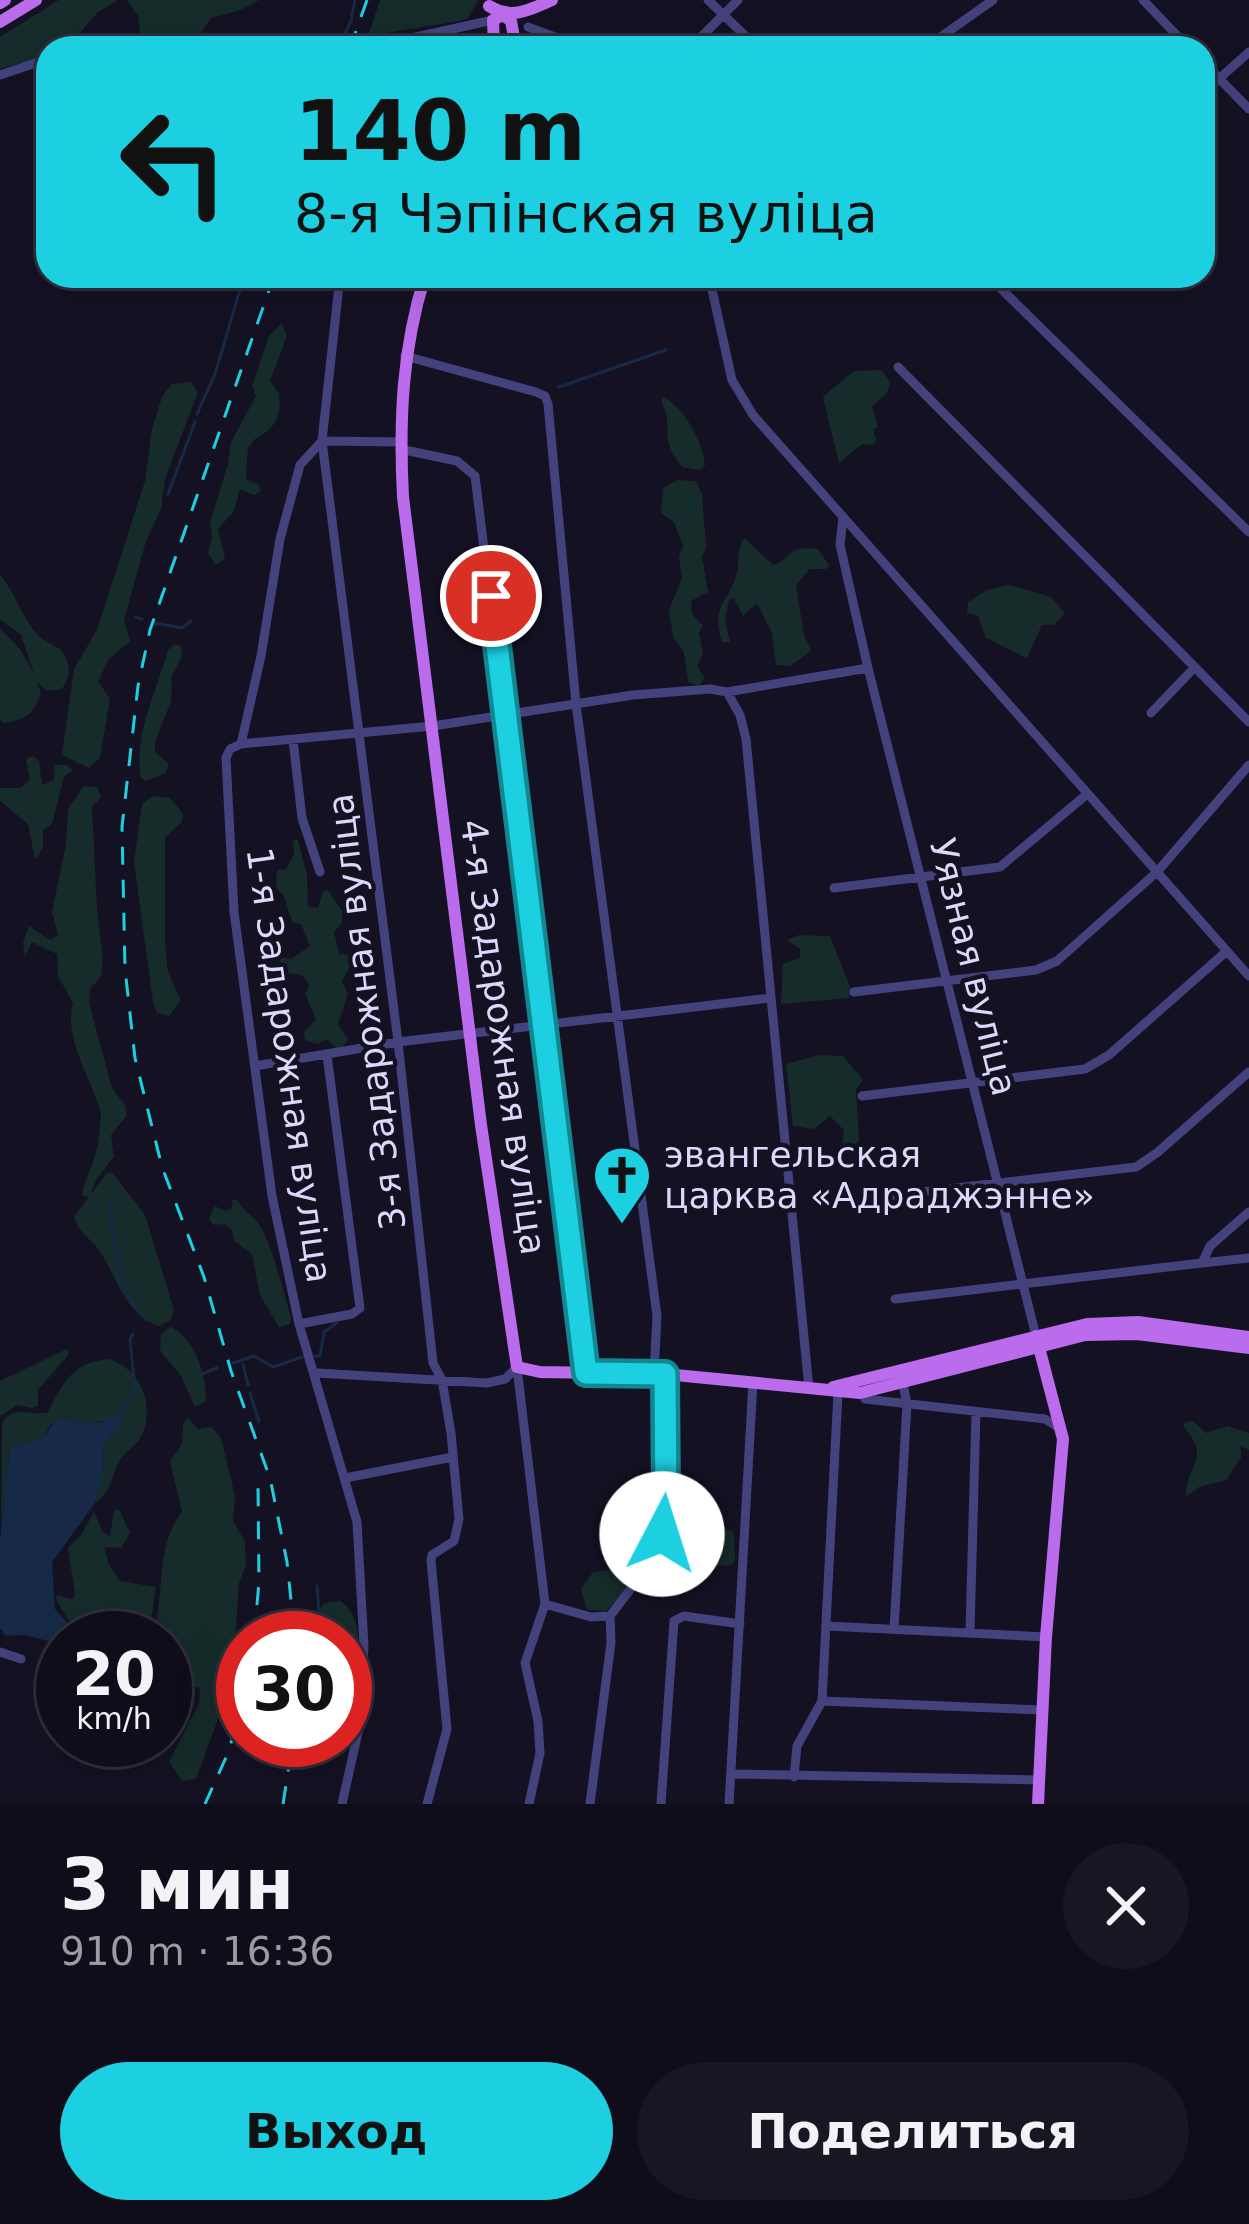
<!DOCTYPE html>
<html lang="ru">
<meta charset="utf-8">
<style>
body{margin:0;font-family:"DejaVu Sans",sans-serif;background:#181623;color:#f1f3f6;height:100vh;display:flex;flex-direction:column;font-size:45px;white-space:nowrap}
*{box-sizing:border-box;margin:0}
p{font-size:39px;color:#9b9ca2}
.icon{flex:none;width:66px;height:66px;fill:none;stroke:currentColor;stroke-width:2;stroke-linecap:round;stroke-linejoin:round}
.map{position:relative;height:1804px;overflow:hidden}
.side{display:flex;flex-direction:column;background:#0f0d1a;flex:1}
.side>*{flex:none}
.banner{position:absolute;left:36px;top:36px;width:1179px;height:252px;border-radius:36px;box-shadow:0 12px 48px #0002,0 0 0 3px #2f2d39;background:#1cd0e1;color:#111;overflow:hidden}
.speed{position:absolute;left:36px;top:1611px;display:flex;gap:24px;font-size:60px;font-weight:700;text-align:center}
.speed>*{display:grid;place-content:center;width:156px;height:156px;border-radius:50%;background:#0f0d1a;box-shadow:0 12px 48px #0002,0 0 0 3px #2f2d39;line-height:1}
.speed small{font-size:30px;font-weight:400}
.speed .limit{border:18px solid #d22;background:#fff;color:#111}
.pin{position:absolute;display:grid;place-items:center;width:102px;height:102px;color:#fff;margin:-51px;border:6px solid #fff;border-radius:50%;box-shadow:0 3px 12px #0007}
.me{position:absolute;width:132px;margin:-66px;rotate:5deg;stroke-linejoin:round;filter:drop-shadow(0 0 9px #0008)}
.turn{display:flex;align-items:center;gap:42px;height:252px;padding:0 60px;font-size:54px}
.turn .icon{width:156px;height:156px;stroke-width:2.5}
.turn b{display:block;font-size:84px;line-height:102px}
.round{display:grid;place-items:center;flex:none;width:126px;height:126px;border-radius:63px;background:#181623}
.summary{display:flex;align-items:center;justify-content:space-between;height:204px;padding:0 60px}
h1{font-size:72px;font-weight:700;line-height:90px}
.cta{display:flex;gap:24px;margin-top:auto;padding:24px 60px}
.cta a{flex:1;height:138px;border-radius:72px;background:#1cd0e1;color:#111;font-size:48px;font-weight:700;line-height:138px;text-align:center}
.cta a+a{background:#181623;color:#f1f3f6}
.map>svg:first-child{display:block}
</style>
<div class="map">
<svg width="1249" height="1804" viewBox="0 0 1249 1804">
<rect width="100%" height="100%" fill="#141123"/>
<path fill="#152c2b" d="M59,0H118L97,13L67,48H48V56L0,69V37Z
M127,0H259L238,11L211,18L195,42L145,48L141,45L138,16Z
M380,0H477L478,1L468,18L459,21L368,36Z
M282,323L287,336L270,381L279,393C282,416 275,429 255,439L248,448L246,479L259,485L261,491L254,495L240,489L234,511L218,529L225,559L216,565L208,553L212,537L210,523L228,464L231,442L256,396L252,386L269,336Z
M882,370L890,383L887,393L872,406L878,427L873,429L876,440L873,445L862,444L839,463L823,397L854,371Z
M191,382L198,392L165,479L161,509L146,541L124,620L130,641L109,659L98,681L110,699L100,758L89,768L62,755L74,669L97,630L145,481L152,429L162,397L172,384Z
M664,397C685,409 703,442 705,466L699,470L682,467C656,435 676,430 661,401Z
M678,480L696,481L702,494L706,548L702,556L708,592L691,601L692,614L703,626L699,633L703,653L697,666L705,678L699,686L688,682L684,652L673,637L669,610L682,578L679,557L683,546L674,522L661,513L663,488Z
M744,538L773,565C795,556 787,545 818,549L829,565L826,569H810L796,585L804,635L811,651L790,666L776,665L772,633L757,603L743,616L734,598L729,600L725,619L730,642H722C711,604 727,605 736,576C740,563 736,551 744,538Z
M0,575C16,593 21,617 38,635C48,646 62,644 67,661C71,672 68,679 62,689L47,691L37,682L41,693C34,714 26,720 3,723L0,720V628L20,649L34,674L21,635L0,619Z
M1009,585L1051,597L1065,613L1054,625H1042L1027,658L986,638L978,616L967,613L968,602L987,590Z
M175,644L181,646L182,657L172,675L171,701L155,742V752L169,764L166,773L146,781L141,778C133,737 157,689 168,650Z
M33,756L39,761L42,785L54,780L55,765H67L73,770L64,777L52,824L43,830V848L35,860L28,824L0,801V788H21L30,779L26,759Z
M84,786L97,787L101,797L92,807L97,910L103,958L101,977L90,989L89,1003L112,1088L125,1105L127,1115L111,1135L114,1157L97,1178L90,1195L106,1174L112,1172L145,1215L174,1310L171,1320L159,1326C125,1313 119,1282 101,1253C92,1238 78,1234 74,1216L89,1197L82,1196C84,1179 91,1171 95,1156C99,1144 100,1127 101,1113C92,1080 63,1038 73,1003L58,976L57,954L32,942L25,957L23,943L29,926L50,940L58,935L52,912L66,844L68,809Z
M153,796L170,798L183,814L182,822L165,837V944L168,972L181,1000L169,1016L157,1013L153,1002L134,862L141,810L143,803Z
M293,840H298L307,875L308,907L318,908L323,891L328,890L342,911V923L334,932L339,954L349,955L350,967L342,981L348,994L338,1024L348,1040L342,1048H336L327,1039L318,1044L305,1040L304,1032L316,1019L305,994L309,985L302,975L288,973L279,961L281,957L291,959L310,946L301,924L292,922L284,896L276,888L277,870L286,869L294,854Z
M799,935L830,936L851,989L849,998L781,1004L783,964L800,958V949L787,940Z
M819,1055L843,1056L863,1080L856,1090L859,1141L848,1155L842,1145L844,1130L830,1116L814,1129L793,1126L786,1064Z
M232,1200H237C244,1211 250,1214 257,1222C270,1236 285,1297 291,1318L290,1324L279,1327L260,1295L252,1254L234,1241L232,1230L224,1224L214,1225L209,1219L215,1206L225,1211L232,1208Z
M171,1327C196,1340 206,1375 206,1401L195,1407L180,1374L160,1351L161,1334Z
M67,1349L69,1354L38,1390V1405L32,1408L17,1405L0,1416V1381Z
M109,1359C141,1369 155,1405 142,1435C137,1445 130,1448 123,1456C110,1472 114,1492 95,1503L104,1475L103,1444L122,1423L112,1417C94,1429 72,1420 51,1424L42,1439L10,1447L1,1528L2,1423C16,1403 28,1417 48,1412C63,1383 72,1362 109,1359Z
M188,1418L198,1429L212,1427L221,1438L235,1496L233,1520L245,1542L246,1565L239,1583L233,1678L196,1779L182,1781L169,1762L199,1703L200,1688C161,1678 165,1678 165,1638H152C166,1596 154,1547 182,1512L170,1461L182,1444L183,1424Z
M1193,1421L1206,1433L1228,1426L1249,1433V1450L1241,1446V1458L1226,1480L1199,1487L1186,1497C1185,1465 1213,1459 1183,1426L1185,1422Z
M119,1509L130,1533L121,1548L104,1547L109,1564L120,1581L156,1587L150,1627L114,1638H80L56,1600L57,1595L72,1599L75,1595L68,1548L81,1535L94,1512L103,1532L110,1536L114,1511Z
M706,1510L704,1520L687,1517L683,1522L691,1546L706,1552L713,1550L719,1538L709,1525L714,1522L734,1532L735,1560L731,1565C691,1571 671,1549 678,1512Z
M631,1568L632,1585L606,1611L587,1610L581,1589L593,1572Z
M341,1601C367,1621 357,1662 356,1692L345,1702V1638L319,1635V1610L324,1603Z"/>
<path fill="#162a48" d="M118,1412L122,1423L103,1444L104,1475L95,1503L52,1562L55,1609L73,1629L74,1638L56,1643L24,1635L6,1636L0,1628V1540L10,1447L42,1439L56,1420L102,1423Z"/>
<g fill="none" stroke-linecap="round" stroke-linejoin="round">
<path stroke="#162a48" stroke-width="3" d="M338,48L351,21L355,0
M559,387L666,350
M197,414L215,374L244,276
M168,494L195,422
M136,617L142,619
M155,623L182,628L191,621
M115,1200L109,1205C116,1242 117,1294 147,1320
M315,1356H320L324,1332L337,1323
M233,1363L254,1356L273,1367L302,1357
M243,1364L248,1385
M202,1374L217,1368
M250,1393L259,1422
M120,1414L135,1391L130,1339L133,1334
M317,1586L321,1638
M165,1719L168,1720"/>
<path stroke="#44427c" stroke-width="9" d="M708,0L758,48
M1143,0L1189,48
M528,27L584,48
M227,48L319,43
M395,48L398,41L493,20
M690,48L738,0
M925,48L993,0
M1203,62L1249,109
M0,75L48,59
M1203,93L1249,52
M340,276L322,441L300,465L280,539L261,656L241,744L230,749L226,758L234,912L272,1196L299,1324L357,1522L364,1646L359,1728L342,1804
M709,276L732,380L753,415L1249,976
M988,276L1249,532
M405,356L536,392L545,396L548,404L576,704L657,1316L654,1374
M898,367L1249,722
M401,442L322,441L398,1042L433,1363L442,1380L451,1433L459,1519L454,1541L432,1555L431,1561L447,1729L427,1804
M400,449L457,461L475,476L586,1373
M843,517L840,545L868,668L1036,1336
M727,692L740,715L746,739L809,1389
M1151,713L1195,667
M293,740L302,818L320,872
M241,744L433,726L633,695L710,689L727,692L868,668
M834,888L1000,867L1086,795
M854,992L1036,970L1057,961L1157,872L1249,765
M255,1066L398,1042L771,998
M862,1096L1085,1069L1109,1055L1227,951
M878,1197L1136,1167L1158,1152L1249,1072
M1202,1263L1249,1258
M895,1299L1202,1263L1210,1246L1249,1212
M299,1324L352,1314L360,1308L327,1055
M517,1367L545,1604L525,1663L538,1721L540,1753L529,1804
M317,1373L487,1383L505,1379L517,1367
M865,1399L1045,1419L1061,1429
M345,1478L453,1457
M545,1604L591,1617L610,1616
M826,1626L1046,1637
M894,1629L907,1404L903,1384
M970,1631L976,1412
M0,1652L21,1659
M822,1701L1042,1710
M733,1774L1038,1780
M794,1777L797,1746L822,1701L838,1393
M590,1804L611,1643L610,1616L652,1561L664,1519L665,1374
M661,1804L674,1621L684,1616L740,1624
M729,1804L753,1382"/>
<path stroke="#bb6cec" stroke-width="12" d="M0,3L5,0
M489,6C512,20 529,10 552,0
M0,22L36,0
M494,48L493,20L503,15L511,21L516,48
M425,276C402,350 399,420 403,497L481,1125L517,1367L540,1372L665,1374L860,1393L1085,1335L1137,1334L1249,1348
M1036,1336L1063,1439L1046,1637L1038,1804
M833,1387L1087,1324L1138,1322L1249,1337"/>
<path stroke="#1cd0e1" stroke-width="3" stroke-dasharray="18 15" stroke-linecap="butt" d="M350,48L367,0
M274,276L150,630L138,686L122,827L125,969L135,1058L162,1167L204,1277L231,1371L270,1478L287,1562L295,1638
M254,1638L259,1582L258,1486
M205,1804L228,1753L243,1703
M283,1804L293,1740"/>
</g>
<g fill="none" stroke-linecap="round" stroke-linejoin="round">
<defs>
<path id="route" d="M491,596L586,1373L665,1374L666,1502L662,1534"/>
</defs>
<use href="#route" stroke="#128792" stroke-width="30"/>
<use href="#route" stroke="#1cd0e1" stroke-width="21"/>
</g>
<defs>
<symbol id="church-pin" viewBox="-11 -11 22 30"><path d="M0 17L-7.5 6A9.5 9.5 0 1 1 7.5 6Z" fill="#1cd0e1" stroke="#141123"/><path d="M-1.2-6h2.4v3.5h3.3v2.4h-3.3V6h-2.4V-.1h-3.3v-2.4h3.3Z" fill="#111"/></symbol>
</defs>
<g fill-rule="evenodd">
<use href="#church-pin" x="589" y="1142" width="66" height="90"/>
</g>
<g text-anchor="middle" stroke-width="9" stroke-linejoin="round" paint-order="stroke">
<g font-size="36" fill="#dbd8fa" stroke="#141123">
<text transform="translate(974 967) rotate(76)" y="13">Уязная вуліца</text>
<text transform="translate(366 1012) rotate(-97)" y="13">3-я Задарожная вуліца</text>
<text transform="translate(504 1037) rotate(82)" y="13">4-я Задарожная вуліца</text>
<text transform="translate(290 1065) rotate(82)" y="13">1-я Задарожная вуліца</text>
</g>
<g font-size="36" fill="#dbd8fa" stroke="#141123" text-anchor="start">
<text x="664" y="1167">эвангельская<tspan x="664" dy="41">царква «Адраджэнне»</tspan></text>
</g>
</g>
</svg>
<div class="speed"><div>20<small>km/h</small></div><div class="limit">30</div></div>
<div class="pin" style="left:491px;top:596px;background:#d93025"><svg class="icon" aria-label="arrive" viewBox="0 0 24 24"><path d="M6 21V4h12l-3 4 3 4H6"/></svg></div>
<svg class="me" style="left:662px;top:1534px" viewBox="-20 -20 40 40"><circle r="19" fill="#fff"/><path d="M0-13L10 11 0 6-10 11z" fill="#1cd0e1"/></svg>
<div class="banner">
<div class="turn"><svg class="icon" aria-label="left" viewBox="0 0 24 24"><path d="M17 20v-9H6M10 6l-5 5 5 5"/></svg><div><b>140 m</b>8-я Чэпінская вуліца</div></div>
</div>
</div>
<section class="side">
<div class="summary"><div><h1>3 мин</h1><p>910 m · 16:36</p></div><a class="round"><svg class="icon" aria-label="close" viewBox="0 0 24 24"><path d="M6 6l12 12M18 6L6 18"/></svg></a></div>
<div class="cta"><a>Выход</a><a>Поделиться</a></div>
</section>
